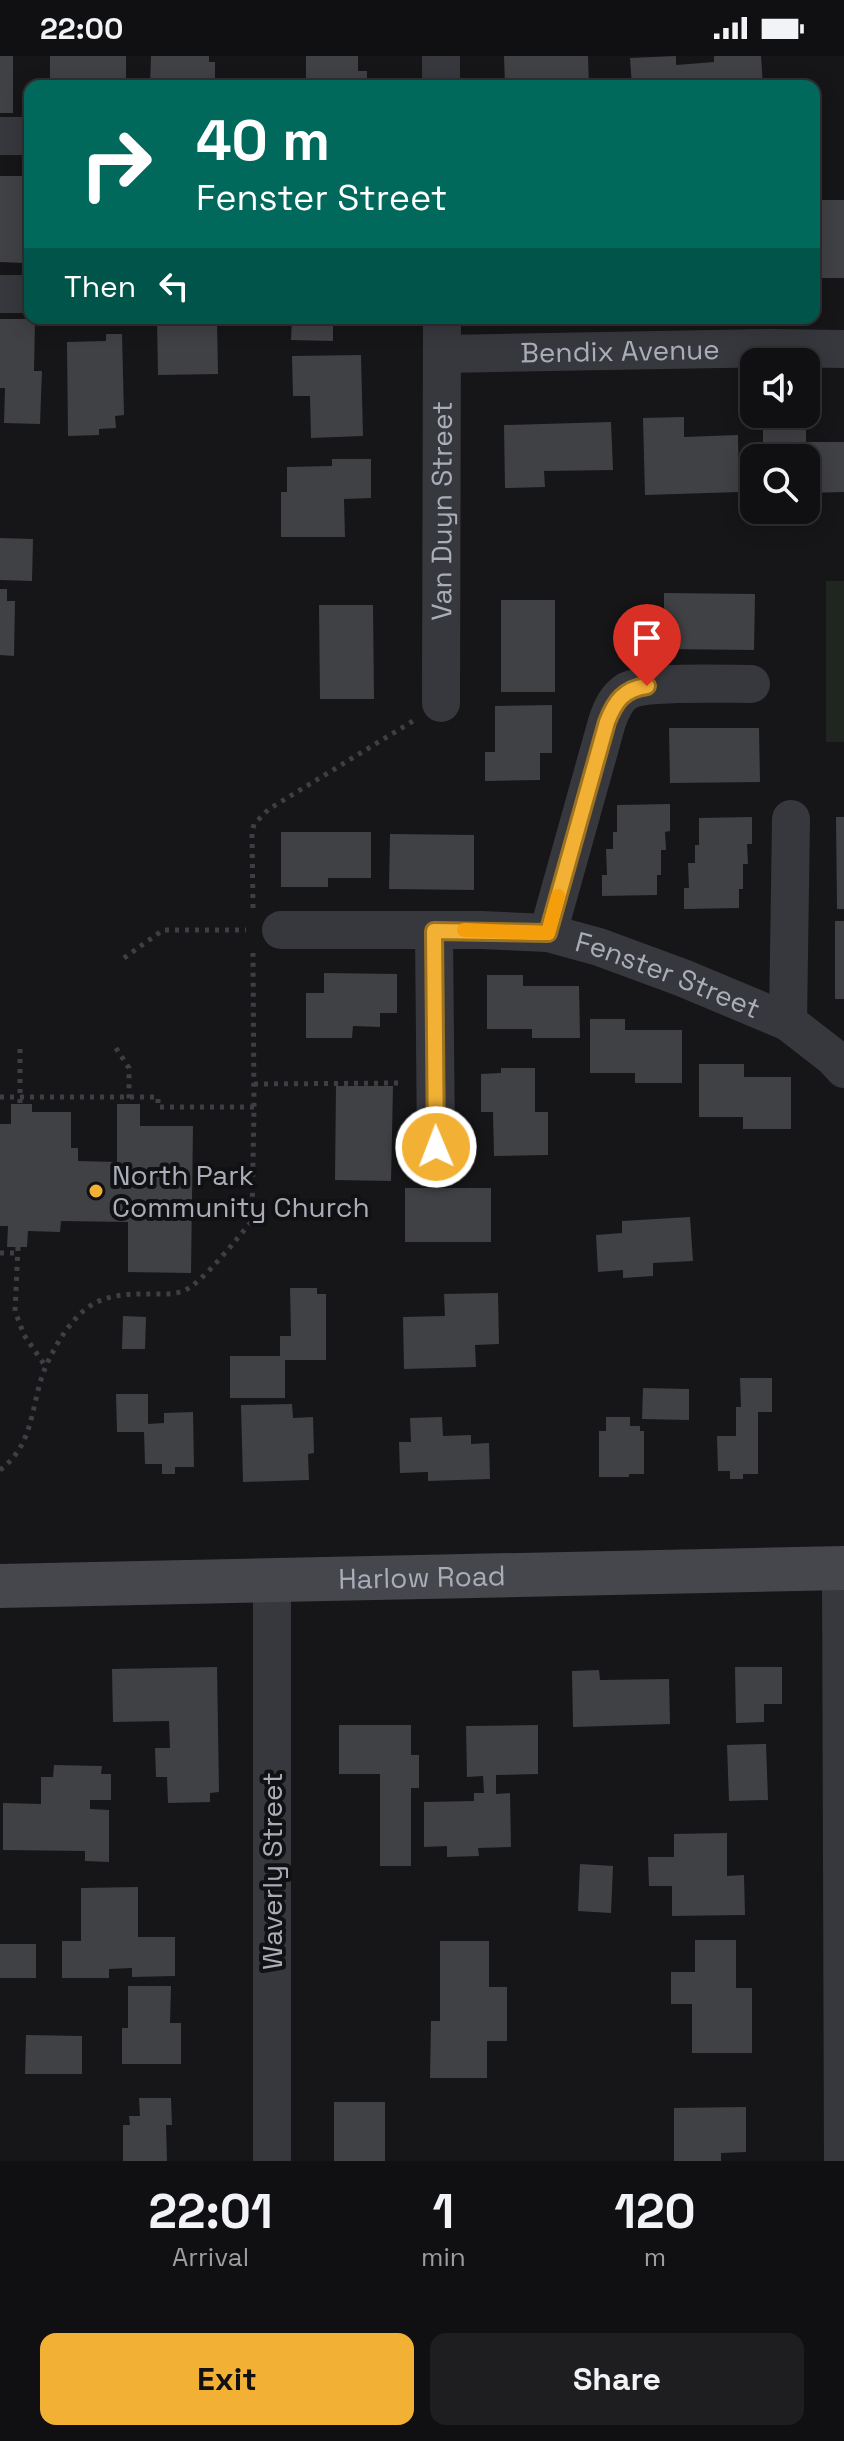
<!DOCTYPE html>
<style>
body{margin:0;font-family:"Space Grotesk",sans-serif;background:#1e1e20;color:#f1f3f6;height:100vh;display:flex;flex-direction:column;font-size:30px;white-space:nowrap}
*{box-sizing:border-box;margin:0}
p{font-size:26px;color:#9c9d9f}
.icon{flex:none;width:44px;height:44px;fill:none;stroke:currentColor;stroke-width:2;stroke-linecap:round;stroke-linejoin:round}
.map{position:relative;height:2105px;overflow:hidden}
.sheet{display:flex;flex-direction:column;background:#101012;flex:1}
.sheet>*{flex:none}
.guide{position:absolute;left:24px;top:24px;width:796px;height:244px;border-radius:16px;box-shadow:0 4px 20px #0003,0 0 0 2px #303032;background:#00695c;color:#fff;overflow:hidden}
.tools{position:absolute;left:740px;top:292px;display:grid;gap:16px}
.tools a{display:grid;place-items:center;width:80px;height:80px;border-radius:16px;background:#101012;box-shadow:0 4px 20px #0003,0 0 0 2px #303032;font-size:40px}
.pin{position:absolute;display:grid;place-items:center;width:68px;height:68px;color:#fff;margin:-82px -34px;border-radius:50% 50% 50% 0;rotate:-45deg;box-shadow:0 0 8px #0007}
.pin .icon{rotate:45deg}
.me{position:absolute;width:88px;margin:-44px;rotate:359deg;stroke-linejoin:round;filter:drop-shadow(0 0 6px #0008)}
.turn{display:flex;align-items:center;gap:28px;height:168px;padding:0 40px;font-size:36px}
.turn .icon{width:104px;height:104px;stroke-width:2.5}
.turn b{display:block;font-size:56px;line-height:68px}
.then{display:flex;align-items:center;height:76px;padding:0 40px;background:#0003;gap:16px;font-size:30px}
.eta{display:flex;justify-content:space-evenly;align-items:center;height:136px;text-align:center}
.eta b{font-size:48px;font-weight:800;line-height:56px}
.button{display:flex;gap:16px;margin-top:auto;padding:16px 40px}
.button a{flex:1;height:92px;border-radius:16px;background:#f2b134;color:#111;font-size:32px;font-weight:800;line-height:92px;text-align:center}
.button a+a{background:#1e1e20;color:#f1f3f6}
.status{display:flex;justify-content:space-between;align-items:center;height:56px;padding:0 40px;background:#101012;direction:ltr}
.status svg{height:22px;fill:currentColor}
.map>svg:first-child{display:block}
</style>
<div class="status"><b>22:00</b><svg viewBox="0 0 49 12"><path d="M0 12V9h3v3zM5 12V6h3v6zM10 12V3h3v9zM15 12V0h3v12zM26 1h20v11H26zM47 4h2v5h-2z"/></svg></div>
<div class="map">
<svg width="844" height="2105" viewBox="0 0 844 2105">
<rect width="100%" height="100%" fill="#161618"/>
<path fill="#1e261f" d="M826,525H844V686H826Z"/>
<path fill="#404145" d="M0,0H13V57H0Z
M50,0H126V30H71V27H50Z
M151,0H209V6H215V30H150Z
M306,0H358V15H367V30H306Z
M504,0H588L589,30H505Z
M676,0V9L714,6V0H761L763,30H632L630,2Z
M0,120H30V183H24L23,207L0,206Z
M814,144H844V222H814Z
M157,262L217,264L218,318L158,319Z
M292,262H333V285L291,284Z
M0,263H35L34,315H42L40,368L4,367L5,332H0Z
M106,278H122L124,359L115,360L116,372L99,373V379L68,380L67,286L106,285Z
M361,299L363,380L311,382L310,340H293L292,300Z
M763,359H806V386H844V436L806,437V402H763Z
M684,361V381L738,379L739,436L645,439L643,362Z
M611,366L613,414L544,415L545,431L505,432L504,369Z
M332,403H371V442L344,443L345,481H281V436H287V411L332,410Z
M0,482L33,483L32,525L0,524Z
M0,533H7V545H15L14,600L0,599Z
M664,537L755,538L754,594L664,593Z
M501,544H555V636H501Z
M319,549H373L374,643H320Z
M552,649V697H540V724L485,725V696H495V650Z
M669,672H759L760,726L670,727Z
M670,748V775L665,776L666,794H661V819H657V839L602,840V819H607L606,793H613V776H617V749Z
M752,761V788H747L748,808H743V833H739V852L684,853V832H689L688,807H695V789H699V762Z
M836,761H844V853H837Z
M281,776H371V822H328V831H281Z
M390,778L474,779V834L389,833Z
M835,865H844V943H835Z
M324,917L397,918V957H380V971L353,970L352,982H306V937H324Z
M487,919H523V930H579L580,982H532V973H487Z
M590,963H625V974H682V1027H635V1017H590Z
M699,1008H744V1021H791V1073H743V1061H699Z
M501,1012H535V1056H548V1099L494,1100L493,1056H481V1018L501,1017Z
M336,1030H393L391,1125L335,1124Z
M11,1048H32V1056H71V1092H78V1105L117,1106V1048H140V1070H193L191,1217L128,1216V1166L61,1165L60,1176L28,1175L27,1191H7L8,1170H0V1068H11Z
M405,1132H491V1186H405Z
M690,1161L693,1205L653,1207V1220L623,1222V1214L598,1216L596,1179L622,1177V1165Z
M290,1232H317V1238H326V1304H285V1342H230V1300H280V1280H291Z
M498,1237L499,1288L475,1289L476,1311L404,1313L403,1261L445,1260L444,1238Z
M123,1260L146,1261L145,1293H122Z
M740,1322H772V1356H758V1418H743V1423H730V1415H718L717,1380H736V1351H741Z
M643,1332L689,1333V1364L642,1363Z
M116,1338H148V1368L164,1367V1357L193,1356L194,1411H175V1418H162V1408H145L144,1376H117Z
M292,1348L293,1362L313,1361L314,1397L308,1398L309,1424L243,1426L241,1349Z
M442,1361L443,1380L471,1379V1388L489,1387L490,1423L428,1425V1416L400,1417L399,1386H411L410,1362Z
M606,1361H630V1370H640V1375H644V1418H629V1421H599V1375H606Z
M217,1611L219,1736L210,1737V1746L168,1747L167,1721H156L155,1692H170L169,1665L113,1666L112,1613Z
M735,1611H782V1648H764V1666L736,1667Z
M599,1614L600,1624L669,1623L670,1668L573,1671L572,1615Z
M339,1669H411V1699H419V1732H411V1810H380V1718H339Z
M538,1669V1718L496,1719V1738L510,1737L511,1791L478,1792L479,1800L447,1801V1790L424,1791V1746L474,1745V1737H484L483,1720L467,1721L466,1670Z
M766,1688L768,1744L729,1745L727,1689Z
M54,1709L102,1710L101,1718H111V1744H90V1753L109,1754V1806L85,1805V1795L3,1794V1747L41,1748V1721H53Z
M727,1777V1820L744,1819L745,1859L672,1860V1830H649L648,1801H674V1778Z
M580,1808L613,1810L611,1857L578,1855Z
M138,1831V1881H175V1920L132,1921V1912L109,1913V1922H62V1885H81V1832Z
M695,1884H736V1932H752V1997H692V1948H671V1916H695Z
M440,1885H489V1931H507V1985H487V2022H430L431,1965H440Z
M0,1888H36V1922H0Z
M128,1930H171L170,1967H181V2008H122V1972H128Z
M26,1979L82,1980V2018H25Z
M139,2042H171L172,2069H166L167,2105H123V2069H130L129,2060H140Z
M334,2046H385V2105H334Z
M746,2051V2096L721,2097V2105H674V2052Z"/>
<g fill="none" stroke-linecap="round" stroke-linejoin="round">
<path stroke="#3d3f44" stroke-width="5" stroke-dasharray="4 6" stroke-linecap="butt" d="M253,852L252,777L254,768L269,753L413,665
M124,902L163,874H246
M116,992L129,1012V1048
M20,993V1048
M254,1028L401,1027
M0,1041H158V1051H254
M18,1191L15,1255L24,1279L46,1311
M0,1197H18
M0,1414C36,1387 30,1347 46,1310C54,1292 65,1273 79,1259C102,1236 129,1238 159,1238C167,1238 176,1238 183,1235C202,1228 237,1182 252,1165L254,1051L253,897"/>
<g stroke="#37383d" stroke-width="38">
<path d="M441,0V30"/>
<path d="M0,80H30"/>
<path d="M0,238H30"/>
<path id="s1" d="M442,298L771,292L844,293"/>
<path id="s2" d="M441,647L442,262"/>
<path id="s3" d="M281,874H481L548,877L599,891L683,922L788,966L833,1001L844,1013"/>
<path d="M434,875L436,1091"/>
<path d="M548,877L607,666C611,654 616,642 627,635C644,625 726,628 751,628"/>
<path d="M788,966L791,763"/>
<path d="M841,1512L843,2105"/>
<path d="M272,1524V2105"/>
</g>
<path stroke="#45474d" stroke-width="44" id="s4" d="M0,1530L844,1512"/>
</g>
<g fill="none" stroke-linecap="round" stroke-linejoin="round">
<defs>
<path id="route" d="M436,1091L434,875L548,877L607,666C615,645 624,633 647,630"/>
</defs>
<use href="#route" stroke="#9d7322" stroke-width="20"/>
<use href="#route" stroke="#f2b134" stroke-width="14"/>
<path stroke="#f59e0b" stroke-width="14" d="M464,874L548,877L558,840"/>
</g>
<circle fill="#f2b134" stroke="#111113" stroke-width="3" cx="96" cy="1135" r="8"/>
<g text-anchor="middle" stroke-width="8" stroke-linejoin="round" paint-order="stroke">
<g font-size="28" fill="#a8adb8" stroke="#111113">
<text dy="10" stroke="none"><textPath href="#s1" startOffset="178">Bendix Avenue</textPath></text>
<text dy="10" stroke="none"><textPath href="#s2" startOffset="192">Van Duyn Street</textPath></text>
<text dy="10" stroke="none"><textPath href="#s3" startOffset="394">Fenster Street</textPath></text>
<text dy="10" stroke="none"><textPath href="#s4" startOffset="422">Harlow Road</textPath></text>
<text transform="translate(272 1815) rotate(-90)" y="10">Waverly Street</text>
</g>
<g font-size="28" fill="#a8adb8" stroke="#111113" text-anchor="start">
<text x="112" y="1129">North Park<tspan x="112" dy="32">Community Church</tspan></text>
</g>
</g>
</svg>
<div class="tools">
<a><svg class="icon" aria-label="sound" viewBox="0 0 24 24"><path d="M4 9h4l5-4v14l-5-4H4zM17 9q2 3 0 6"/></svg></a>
<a><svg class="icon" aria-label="search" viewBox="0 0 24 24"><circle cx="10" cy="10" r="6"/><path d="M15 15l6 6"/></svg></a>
</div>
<div class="pin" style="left:647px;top:630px;background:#d93025"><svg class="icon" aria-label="arrive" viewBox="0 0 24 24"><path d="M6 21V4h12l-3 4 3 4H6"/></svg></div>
<svg class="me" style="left:436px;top:1091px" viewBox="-20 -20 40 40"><circle r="17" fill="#f2b134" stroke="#fff" stroke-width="3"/><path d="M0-11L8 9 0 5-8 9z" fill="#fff"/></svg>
<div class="guide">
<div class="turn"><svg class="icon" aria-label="right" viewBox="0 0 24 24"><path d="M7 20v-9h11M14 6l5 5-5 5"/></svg><div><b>40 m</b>Fenster Street</div></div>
<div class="then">Then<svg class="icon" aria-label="left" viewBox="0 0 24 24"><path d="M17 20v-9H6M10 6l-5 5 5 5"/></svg></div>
</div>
</div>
<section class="sheet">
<div class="eta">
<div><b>22:01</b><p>Arrival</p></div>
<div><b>1</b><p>min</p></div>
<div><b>120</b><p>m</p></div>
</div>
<div class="button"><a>Exit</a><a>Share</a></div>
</section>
